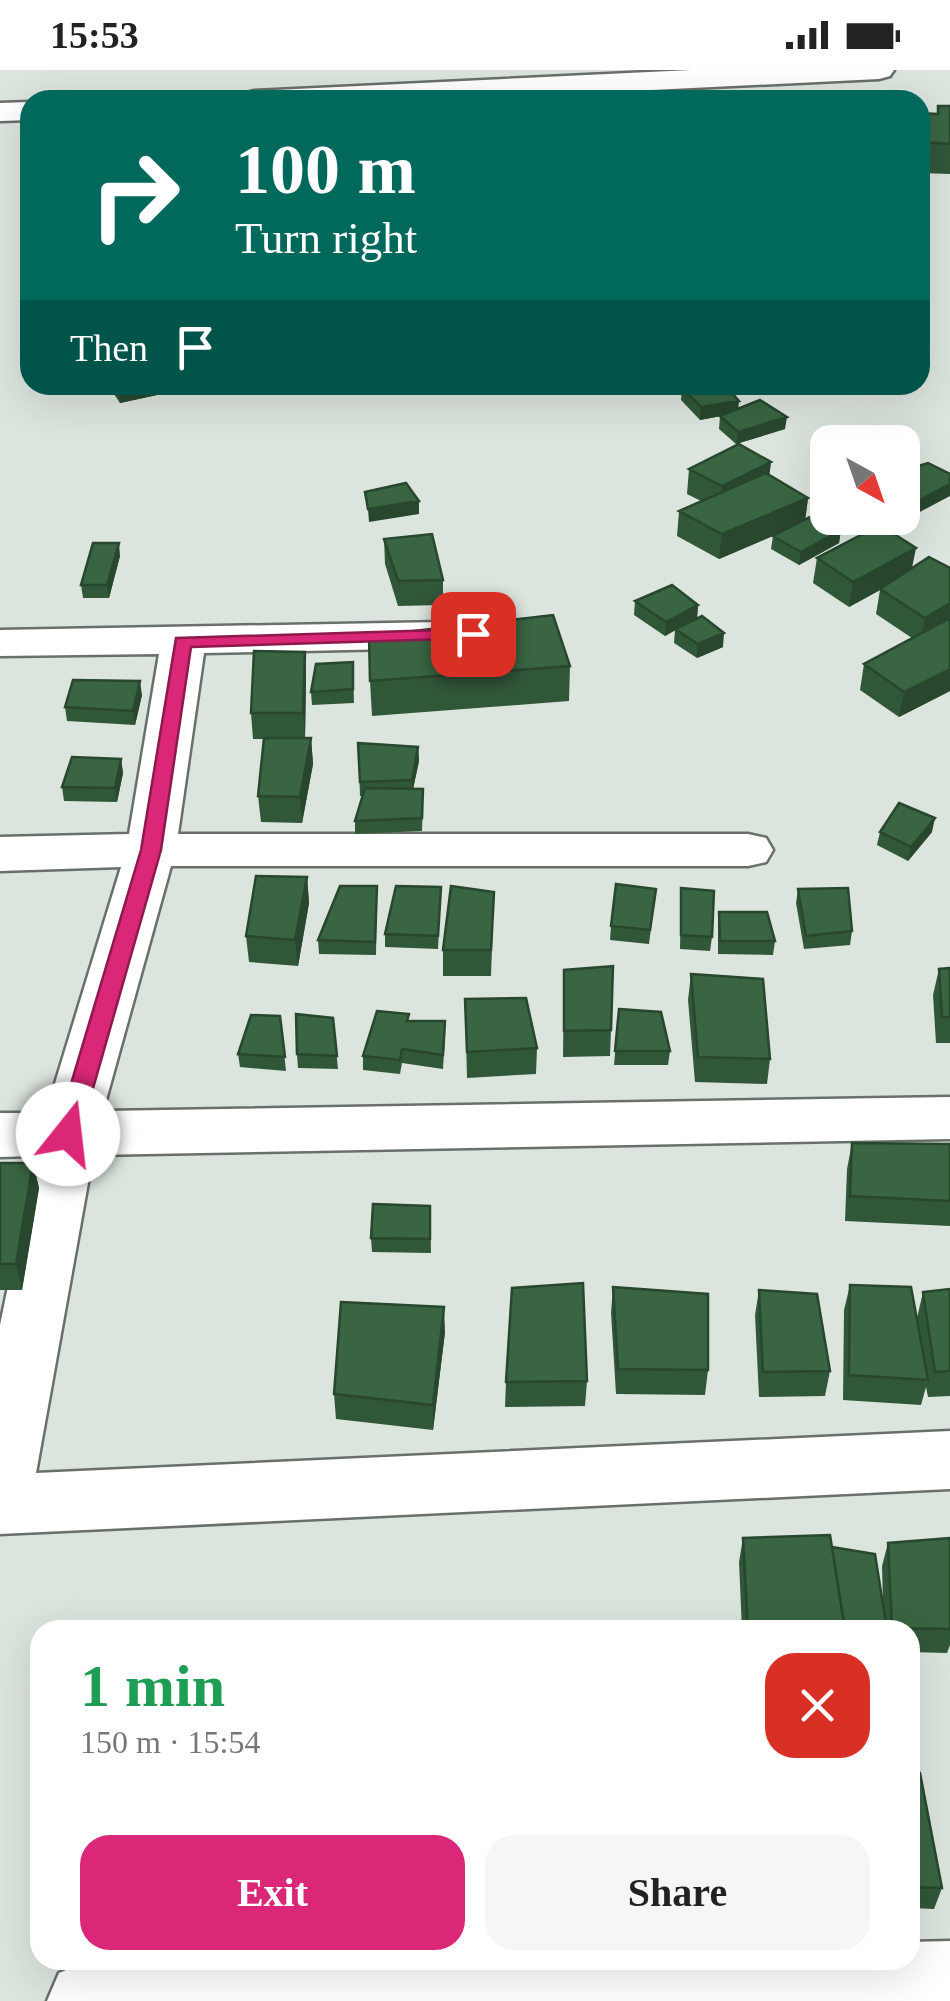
<!DOCTYPE html>
<meta charset="utf-8">
<style>
body{margin:0;font-family:Georgia,serif;background:#f6f6f6;color:#222;height:100vh;display:flex;flex-direction:column;font-size:38px;white-space:nowrap}
*{box-sizing:border-box;margin:0}
p{font-size:32px;color:#767676}
.icon{flex:none;width:55px;height:55px;fill:none;stroke:currentColor;stroke-width:2;stroke-linecap:round;stroke-linejoin:round}
.map{position:relative;flex:1;overflow:hidden}
.side{position:absolute;left:30px;top:1550px;width:890px;height:350px;display:flex;flex-direction:column;background:#fff;border-radius:30px;box-shadow:0 10px 40px #0002}
.side>*{flex:none}
.hud{position:absolute;left:20px;top:20px;width:910px;height:305px;border-radius:30px;box-shadow:0 10px 40px #0002;background:#00695c;color:#fff;overflow:hidden}
.needle{width:65px;rotate:140deg}
.buttons{position:absolute;left:810px;top:355px;display:grid;gap:20px}
.buttons a{display:grid;place-items:center;width:110px;height:110px;border-radius:20px;background:#fff;box-shadow:0 10px 40px #0002;font-size:50px}
.pin{position:absolute;display:grid;place-items:center;width:85px;height:85px;color:#fff;margin:-42px;border-radius:20px;box-shadow:0 5px 15px #0006}
.me{position:absolute;width:110px;margin:-55px;rotate:16deg;stroke-linejoin:round;filter:drop-shadow(0 0 8px #0008)}
.turn{display:flex;align-items:center;gap:35px;height:210px;padding:0 50px;font-size:45px}
.turn .icon{width:130px;height:130px;stroke-width:2.5}
.turn b{display:block;font-size:70px;line-height:85px}
.then{display:flex;align-items:center;height:95px;padding:0 50px;background:#0003;gap:20px;font-size:38px}
.round{display:grid;place-items:center;flex:none;width:105px;height:105px;border-radius:30px;background:#f6f6f6}
.overview{display:flex;align-items:center;justify-content:space-between;height:170px;padding:0 50px}
h1{font-size:60px;font-weight:700;line-height:75px;color:#1e9e55}
.button{display:flex;gap:20px;margin-top:auto;padding:20px 50px}
.button a{flex:1;height:115px;border-radius:30px;background:#db2777;color:#fff;font-size:40px;font-weight:700;line-height:115px;text-align:center}
.button a+a{background:#f6f6f6;color:#222}
.status{display:flex;justify-content:space-between;align-items:center;height:70px;padding:0 50px;background:#fff;direction:ltr}
.status svg{height:28px;fill:currentColor}
.map>svg:first-child{display:block}
</style>
<div class="status"><b>15:53</b><svg viewBox="0 0 49 12"><path d="M0 12V9h3v3zM5 12V6h3v6zM10 12V3h3v9zM15 12V0h3v12zM26 1h20v11H26zM47 4h2v5h-2z"/></svg></div>
<div class="map">
<svg width="950" height="1931" viewBox="0 0 950 1931">
<rect width="100%" height="100%" fill="#dce5dd"/>
<g fill="none" stroke-linecap="round" stroke-linejoin="round">
<defs>
<path id="minor" d="M442,552L458,556L464,565L458,574L442,578L204,583L178,764H748L766,768L773,780L766,792L748,796H171L103,1041L950,1027V1069L93,1085L36,1403L950,1361V1419L0,1464V1255L35,1086L0,1087V1043H46L121,797L0,801V767L129,764L159,584L0,586V560Z
M950,1871V1931H47L59,1903L87,1891L910,1890V1872Z"/>
<path id="secondary" d="M691,0H894L890,6L879,9L444,30H239L243,24L254,21Z
M30,32V50L0,51V33Z"/>
</defs>
<use href="#minor" stroke="#69706a" stroke-width="5"/>
<use href="#secondary" stroke="#69706a" stroke-width="5"/>
<use href="#minor" fill="#fff" fill-rule="evenodd"/>
<use href="#secondary" fill="#fff" fill-rule="evenodd"/>
</g>
<path fill="#315739" d="M938,36H950V104L920,103V43L937,44Z
M108,315H156L157,325L120,333Z
M682,318L738,339L785,359L736,374L719,359L720,346L700,350L681,330Z
M771,392L769,405L808,428L805,449L841,460L839,473L799,495L771,479L773,466L719,489L677,466L679,441L701,431L687,424L689,399Z
M928,393L916,444L902,433V401Z
M384,469L443,510V535L398,536L385,494Z
M120,486L109,528H83L81,515Z
M817,488L912,498H950V621L899,647L860,620L864,594L912,568L876,544L880,520L849,537L813,513Z
M635,531L698,535L697,548L723,577L697,588L674,573L675,560L665,566L634,545Z
M305,582L306,608L305,668H311L313,694L302,753L261,752L258,726L264,669H253L251,643Z
M353,592L354,633L312,635L311,622Z
M570,596L569,631L372,646L370,611Z
M142,625L135,655L67,651L65,637Z
M358,673L418,677L419,691L413,719L423,733L422,761L355,764V751L363,726H360Z
M121,689L123,703L117,732L64,731L62,717Z
M880,762H932L908,791L877,775Z
M307,807L309,833L298,896L249,892L246,866Z
M377,816L376,885L319,884L318,870Z
M441,817L438,879L385,877V864Z
M681,818L712,867L710,881L680,879Z
M656,819L649,874L610,870L611,856Z
M798,819L852,861L850,875L804,879L796,833Z
M494,822L491,906H443V880Z
M719,842L775,871L773,885L718,884V856Z
M950,898V973H936L933,925L939,899Z
M564,900L611,960L610,986L563,987Z
M691,904L770,989L767,1014L695,1012L688,930Z
M465,929L537,978L536,1004L467,1008Z
M619,939L670,981L668,995H614Z
M280,946L286,1001L240,997L238,984Z
M333,948L338,999L298,998L297,984Z
M409,951L445,965L443,999L402,993L400,1004L363,1000V986Z
M852,1073L950,1074V1156L845,1151L847,1099Z
M0,1093H33L39,1118L22,1220H0Z
M430,1136L431,1183L372,1182L371,1168Z
M850,1215L917,1248L923,1222L950,1219V1326L928,1327L926,1317L921,1335L843,1330L844,1240Z
M613,1217L708,1300L705,1325L616,1324L611,1243Z
M759,1220L830,1301L825,1326L759,1327L755,1245Z
M445,1262L433,1360L336,1349L334,1324Z
M587,1311L585,1336L505,1337L506,1312Z
M743,1468L832,1477L883,1535L882,1496L888,1473L950,1468V1575L947,1583L910,1582V1560H742L739,1492Z
M910,1702L942,1818L934,1839L910,1838Z"/>
<path fill="#28472e" d="M142,315H156L157,325L120,333L118,320Z
M739,331L738,343L700,350L701,337Z
M787,347L785,359L736,374L738,362Z
M771,392L768,417L720,441L722,416Z
M950,414V426L916,444L918,431Z
M808,428L805,452L719,489L722,464Z
M419,431V444L369,452L368,439Z
M841,460L839,473L799,495L801,482Z
M119,473L120,486L109,528L107,515Z
M916,478L911,503L849,537L853,512Z
M950,533V556L920,573L925,548Z
M698,535L697,548L665,566L666,552Z
M724,563L723,577L697,588L698,574Z
M305,582L306,608L305,668L303,643Z
M950,599V621L899,647L904,622Z
M140,611L142,625L135,655L133,641Z
M311,668L313,694L302,753L300,727Z
M418,677L419,691L412,724V710Z
M121,689L123,703L117,732L115,718Z
M935,748L932,762L908,791L911,777Z
M307,807L309,833L298,896L295,870Z
M33,1093L39,1118L22,1220L16,1194Z
M444,1237L445,1262L433,1360V1335Z"/>
<path fill="#396542" stroke="#28472e" stroke-width="2.5" d="M876,22L879,30H833L831,23Z
M938,36H950V74L920,72V43L938,44Z
M115,315H142L118,320Z
M694,315H725L739,331L701,337L682,318Z
M760,330L787,347L738,362L720,346Z
M739,374L771,392L722,416L689,399Z
M928,393L950,404V414L918,431L902,418V401Z
M766,403L808,428L722,464L679,441Z
M406,413L419,431L368,439L365,422Z
M816,444L841,460L801,482L773,466Z
M880,455L916,478L853,512L817,488Z
M432,464L443,510L398,511L384,469Z
M93,473H119L107,515H81Z
M929,487L950,498V533L925,548L880,519Z
M672,515L698,535L666,552L635,531Z
M553,545L570,596L370,611L369,566Z
M702,546L724,563L698,574L675,559Z
M950,548V599L904,622L864,594Z
M254,581L305,582L303,643H251Z
M353,592V619L311,622L316,594Z
M73,610L140,611L133,641L65,637Z
M264,668H311L300,727L258,726Z
M358,673L418,677L412,710L360,712Z
M72,687L121,689L115,718L62,717Z
M365,718L423,719L422,748L355,751Z
M899,733L935,748L911,777L880,762Z
M256,806L307,807L295,870L246,866Z
M616,814L656,819L650,860L611,856Z
M340,816H377L375,872L318,870Z
M396,816L441,817L438,866L385,864Z
M451,816L494,822L491,880H443Z
M681,818L714,821L712,867L681,865Z
M848,818L852,861L806,866L798,819Z
M719,842H767L775,871H720Z
M613,896L611,960L564,961V900Z
M950,898V947H942L939,899Z
M691,904L763,909L770,989L698,987Z
M526,928L537,978L467,982L465,929Z
M619,939L661,942L670,981H615Z
M377,941L409,944L407,951H445L443,985L402,979L400,990L363,986Z
M296,944L333,948L337,986L297,984Z
M251,945L280,946L285,987L238,984Z
M852,1073L950,1074V1131L850,1126Z
M0,1093H33L16,1194H0Z
M373,1134L430,1136V1169L371,1168Z
M583,1213L587,1311L506,1312L512,1218Z
M850,1215L911,1217L928,1310L849,1305Z
M613,1217L708,1224V1300L618,1299Z
M950,1219V1301L935,1302L923,1222Z
M759,1220L817,1224L830,1301L763,1302Z
M341,1232L444,1237L433,1335L334,1324Z
M830,1465L845,1560H748L743,1468Z
M950,1468V1559L892,1558L888,1473Z
M832,1477L875,1484L887,1560H845Z
M910,1702L920,1703L942,1818L910,1817Z"/>
<path fill="#db2777" stroke="#8e194d" stroke-width="2.5" d="M473,559L480,560V568L191,577L161,780L80,1064L76,1071H59L56,1064L141,780L176,568Z"/>
</svg>
<div class="buttons">
<a><svg class="needle" viewBox="-14 -14 28 28"><path d="M0-13l5 13h-10z" fill="#e53935"/><path d="M0 13l5-13h-10z" fill="#767676"/></svg></a>
</div>
<div class="pin" style="left:473px;top:564px;background:#d93025"><svg class="icon" aria-label="arrive" viewBox="0 0 24 24"><path d="M6 21V4h12l-3 4 3 4H6"/></svg></div>
<svg class="me" style="left:68px;top:1064px" viewBox="-20 -20 40 40"><circle r="19" fill="#fff"/><path d="M0-13L10 11 0 6-10 11z" fill="#db2777"/></svg>
<div class="hud">
<div class="turn"><svg class="icon" aria-label="right" viewBox="0 0 24 24"><path d="M7 20v-9h11M14 6l5 5-5 5"/></svg><div><b>100 m</b>Turn right</div></div>
<div class="then">Then<svg class="icon" aria-label="arrive" viewBox="0 0 24 24"><path d="M6 21V4h12l-3 4 3 4H6"/></svg></div>
</div>
<section class="side">
<div class="overview"><div><h1>1 min</h1><p>150 m · 15:54</p></div><a class="round" style="background:#d93025;color:#fff"><svg class="icon" aria-label="close" viewBox="0 0 24 24"><path d="M6 6l12 12M18 6L6 18"/></svg></a></div>
<div class="button"><a>Exit</a><a>Share</a></div>
</section>
</div>
